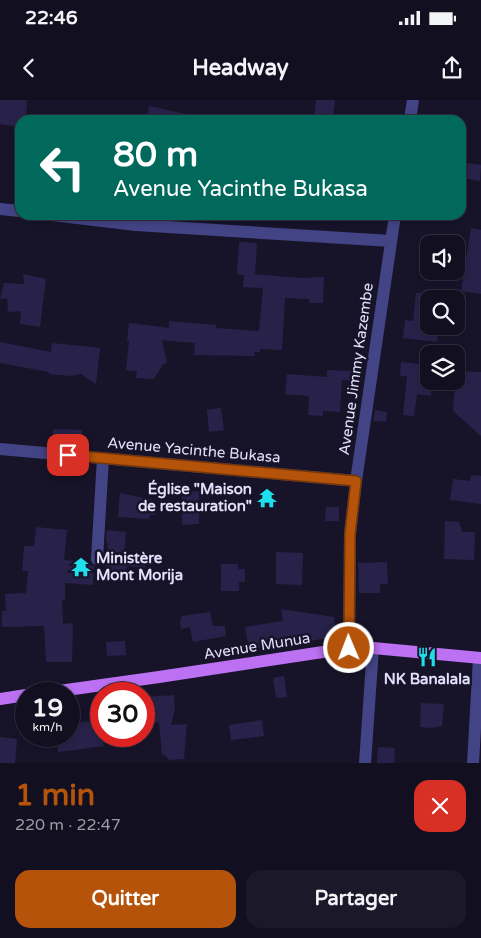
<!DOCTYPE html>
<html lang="fr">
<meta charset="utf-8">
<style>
body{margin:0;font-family:"Varela Round",sans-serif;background:#1a1829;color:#f1f3f6;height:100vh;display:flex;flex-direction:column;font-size:19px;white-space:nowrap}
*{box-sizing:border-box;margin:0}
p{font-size:16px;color:#9c9ca5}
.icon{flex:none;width:28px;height:28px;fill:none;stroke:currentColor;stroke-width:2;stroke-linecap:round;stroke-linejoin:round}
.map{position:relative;height:663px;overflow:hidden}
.side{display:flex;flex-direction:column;background:#110f20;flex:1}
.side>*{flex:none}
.top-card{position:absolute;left:15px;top:15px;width:451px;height:105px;border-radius:15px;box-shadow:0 2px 8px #0003,0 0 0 1px #302f3e;background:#00695c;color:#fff;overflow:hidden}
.buttons{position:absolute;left:420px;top:135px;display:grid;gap:10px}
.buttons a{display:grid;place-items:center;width:45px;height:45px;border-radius:10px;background:#110f20;box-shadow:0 2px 8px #0003,0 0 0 1px #302f3e;font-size:25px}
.speed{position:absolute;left:15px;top:582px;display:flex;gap:10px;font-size:25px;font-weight:700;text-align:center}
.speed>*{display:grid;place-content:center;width:65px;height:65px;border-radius:50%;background:#110f20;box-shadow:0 2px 8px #0003,0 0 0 1px #302f3e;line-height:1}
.speed small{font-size:12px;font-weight:400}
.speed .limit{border:8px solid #d22;background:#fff;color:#111}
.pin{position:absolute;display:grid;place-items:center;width:42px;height:42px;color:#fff;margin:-21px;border-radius:10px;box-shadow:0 2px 8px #0006}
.me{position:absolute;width:55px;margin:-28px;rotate:359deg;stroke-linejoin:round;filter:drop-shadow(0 0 4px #0008)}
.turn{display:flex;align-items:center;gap:18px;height:105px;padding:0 15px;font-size:22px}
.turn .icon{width:65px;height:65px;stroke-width:2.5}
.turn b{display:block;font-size:35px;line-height:42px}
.round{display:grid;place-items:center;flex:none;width:52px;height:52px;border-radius:15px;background:#1a1829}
.head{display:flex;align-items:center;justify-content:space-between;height:85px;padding:0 15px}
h1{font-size:30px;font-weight:700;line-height:38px;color:#b45309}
.action{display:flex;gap:10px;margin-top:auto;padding:10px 15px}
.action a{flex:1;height:58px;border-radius:15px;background:#b45309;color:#fff;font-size:20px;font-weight:700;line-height:58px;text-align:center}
.action a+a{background:#1a1829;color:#f1f3f6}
.status{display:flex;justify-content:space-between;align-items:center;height:35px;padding:0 25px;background:#110f20;direction:ltr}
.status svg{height:14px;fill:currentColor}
header{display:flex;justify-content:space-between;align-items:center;height:65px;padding:0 15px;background:#110f20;font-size:22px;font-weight:700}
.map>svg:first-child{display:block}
</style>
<div class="status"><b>22:46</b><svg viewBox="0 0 49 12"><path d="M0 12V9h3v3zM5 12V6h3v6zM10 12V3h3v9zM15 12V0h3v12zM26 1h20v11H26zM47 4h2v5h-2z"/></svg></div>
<header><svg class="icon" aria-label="back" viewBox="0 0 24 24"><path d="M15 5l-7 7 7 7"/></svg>Headway<svg class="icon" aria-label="share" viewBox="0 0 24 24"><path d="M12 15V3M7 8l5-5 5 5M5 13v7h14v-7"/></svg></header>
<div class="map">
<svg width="481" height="663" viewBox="0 0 481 663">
<rect width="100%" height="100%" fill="#17142a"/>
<path fill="#28224a" d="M0,0H27L26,20H20V27L0,24Z
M316,0H335L333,19L314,17Z
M149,6L191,15V20H147Z
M461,62L481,65L480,81L463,78Z
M471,128L481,130V194L461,191Z
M239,142L257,143L255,174L297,178L324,177L323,203H309V199L285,198L282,250L260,249V252H254L255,256L194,255L195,243L162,240L167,263L163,264L154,279L136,278L137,271L126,270L129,241H127L129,223L169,228V221L216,225V228L259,231L263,188L243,187L244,175H238L237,173Z
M23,174L46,179L40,227L20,224L21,211L8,212L7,198L0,199L4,183L24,184Z
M416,193L429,194V226H439L437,242L403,238L405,220L413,221Z
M0,242L51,252L52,243L100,248L96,284L81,274L71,276L49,274V272L0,263Z
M401,262L429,265V281H433L431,296L417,294L414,316L403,315L407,276H400Z
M327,270L356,271L355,281L342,280L340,312L323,311V316L308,315L309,296L285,294L287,274L327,277Z
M456,271L481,272V336L453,311Z
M221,308L224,330L209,332L207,310Z
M375,310L387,312L386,322L373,321Z
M53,329L82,330V345H77V348L57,346L53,342Z
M471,375L481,376V404L450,400L453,379L470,381Z
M199,391V424L182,425V393Z
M120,393L153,400L154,403H157L156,415H150L149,419L118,417Z
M326,407H339V421H325Z
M445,421L459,422L462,432H475L474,460L444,459Z
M36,427L67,430L64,460L90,462L94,466L93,485L65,483V500H62L63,524L73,523L72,562H46L44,526L2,527V511H6L5,494L26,493L28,471H22L24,446H34Z
M107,430L126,432L124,456L145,458V468L127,466L126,473L105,471L108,443H106Z
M276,452L303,453L302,485L276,484Z
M387,462L388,484H380V493H359L358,463Z
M221,464H238V469H245V482H239V491H221Z
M281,509L334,517L337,537L249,549L245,527L283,521Z
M210,512L213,526H225L226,536L193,542L190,527L181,529L180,521L182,516Z
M125,541L126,555L107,556L106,542Z
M284,576L287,597L276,598L273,578Z
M174,595L175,608L171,625L187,624L184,659L169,660L165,655H162L159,622L151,624L144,621V597Z
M421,603L444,604L442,626L432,628L420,627Z
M97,620L104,646L58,652L56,636H69V624Z
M262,620L264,636L231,640L229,625Z
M0,637L17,639L15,663H0Z
M378,647L395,648L394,663H377Z"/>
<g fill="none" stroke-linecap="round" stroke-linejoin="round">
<path stroke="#434485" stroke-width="12" d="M410,20L413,0
M0,109L20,111
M52,115L136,125L391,141
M0,349L356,381
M97,459L103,358
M349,548L350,434L356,381L395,115
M365,663L373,548
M473,663L479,558"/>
<path stroke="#bc71f2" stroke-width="12" d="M38,594L159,577L349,548H373L481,558
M0,599L26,595"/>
</g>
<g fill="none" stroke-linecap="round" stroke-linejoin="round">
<defs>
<path id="route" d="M68,355L356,381L350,434L349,548"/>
</defs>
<use href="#route" stroke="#753606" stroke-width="12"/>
<use href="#route" stroke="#b45309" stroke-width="9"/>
</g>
<defs>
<symbol id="temple-bare" viewBox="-9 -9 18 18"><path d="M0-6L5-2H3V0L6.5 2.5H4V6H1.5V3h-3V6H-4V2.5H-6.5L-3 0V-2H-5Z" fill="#1de0eb" stroke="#17142a" stroke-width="2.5" paint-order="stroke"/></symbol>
<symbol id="restaurant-bare" viewBox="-9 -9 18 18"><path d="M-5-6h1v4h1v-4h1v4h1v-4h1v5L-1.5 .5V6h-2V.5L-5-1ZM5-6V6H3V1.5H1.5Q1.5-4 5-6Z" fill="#1de0eb" stroke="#17142a" stroke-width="2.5" paint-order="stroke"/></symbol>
</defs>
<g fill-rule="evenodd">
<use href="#temple-bare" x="253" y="384" width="28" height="28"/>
<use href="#temple-bare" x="67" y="453" width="28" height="28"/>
<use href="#restaurant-bare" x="413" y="543" width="28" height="28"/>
</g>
<g text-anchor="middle" stroke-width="5" stroke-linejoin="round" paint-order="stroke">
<g font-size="15" fill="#e2e0fc" stroke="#17142a">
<text transform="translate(356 269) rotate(-82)" y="5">Avenue Jimmy Kazembe</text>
<text transform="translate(194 350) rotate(5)" y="5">Avenue Yacinthe Bukasa</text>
<text transform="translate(257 546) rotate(-9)" y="5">Avenue Munua</text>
</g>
<g font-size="15" font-weight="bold" fill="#e2e0fc" stroke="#17142a" text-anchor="end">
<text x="252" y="394">Église "Maison<tspan x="252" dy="17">de restauration"</tspan></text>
<text x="96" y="463" text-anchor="start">Ministère<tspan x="96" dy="17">Mont Morija</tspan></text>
<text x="427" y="584" text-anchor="middle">NK Banalala</text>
</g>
</g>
</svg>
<div class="buttons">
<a><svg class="icon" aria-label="sound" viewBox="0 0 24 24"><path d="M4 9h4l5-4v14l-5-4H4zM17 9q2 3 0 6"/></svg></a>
<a><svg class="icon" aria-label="search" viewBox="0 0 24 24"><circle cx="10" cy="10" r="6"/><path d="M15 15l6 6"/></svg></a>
<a><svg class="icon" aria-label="layers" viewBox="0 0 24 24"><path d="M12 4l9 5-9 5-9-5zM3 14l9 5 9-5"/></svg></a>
</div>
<div class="speed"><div>19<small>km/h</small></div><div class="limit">30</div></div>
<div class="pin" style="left:68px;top:355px;background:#d93025"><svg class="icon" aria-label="arrive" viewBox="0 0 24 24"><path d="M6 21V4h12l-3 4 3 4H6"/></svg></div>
<svg class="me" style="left:349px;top:548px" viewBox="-20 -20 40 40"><circle r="17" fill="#b45309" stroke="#fff" stroke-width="3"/><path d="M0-11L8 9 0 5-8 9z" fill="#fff"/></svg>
<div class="top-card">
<div class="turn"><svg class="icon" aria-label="left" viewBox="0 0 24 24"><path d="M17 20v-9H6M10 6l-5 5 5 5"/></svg><div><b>80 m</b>Avenue Yacinthe Bukasa</div></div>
</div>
</div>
<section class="side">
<div class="head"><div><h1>1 min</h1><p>220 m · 22:47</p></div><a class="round" style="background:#d93025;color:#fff"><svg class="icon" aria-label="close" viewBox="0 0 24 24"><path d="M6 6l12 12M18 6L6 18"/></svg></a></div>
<div class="action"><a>Quitter</a><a>Partager</a></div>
</section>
